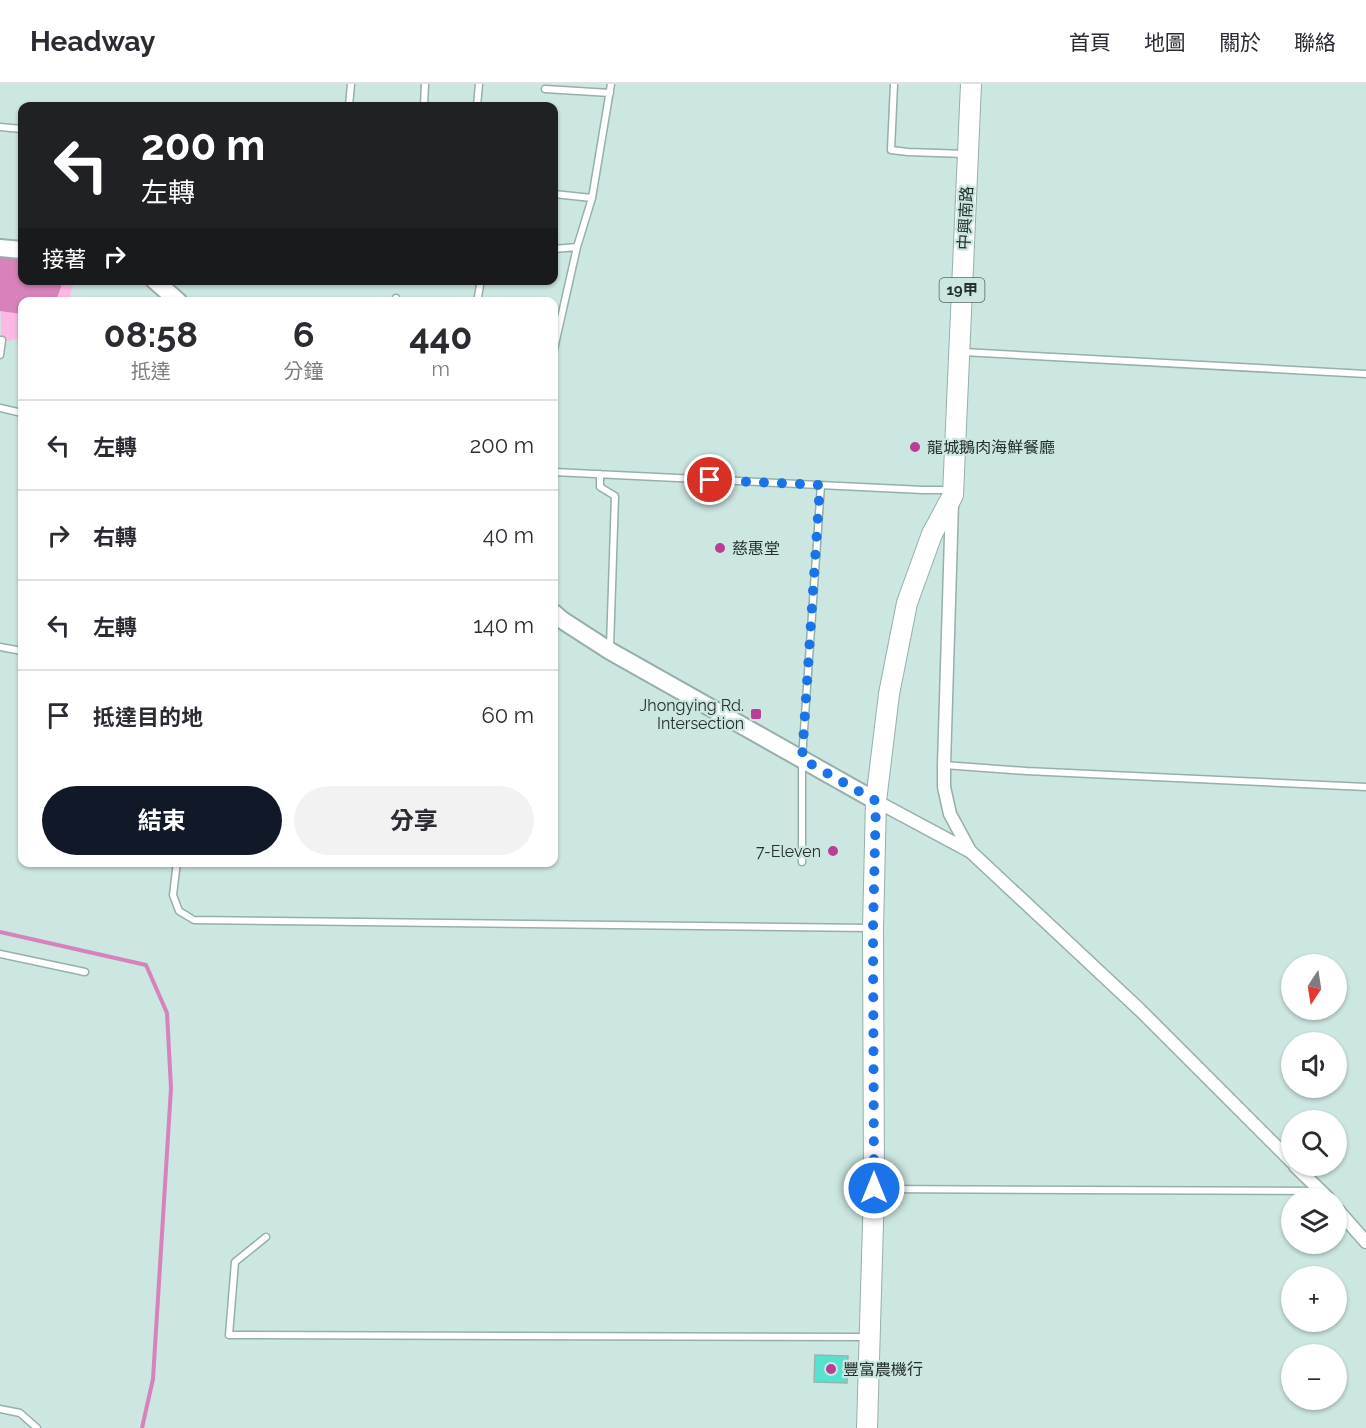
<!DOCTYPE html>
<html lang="zh-TW">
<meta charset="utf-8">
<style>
body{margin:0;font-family:Raleway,"Noto Sans TC",sans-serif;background:#f2f2f3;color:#2b2b33;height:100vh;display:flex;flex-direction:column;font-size:22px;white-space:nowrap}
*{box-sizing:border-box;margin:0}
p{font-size:20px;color:#7c7c81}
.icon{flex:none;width:33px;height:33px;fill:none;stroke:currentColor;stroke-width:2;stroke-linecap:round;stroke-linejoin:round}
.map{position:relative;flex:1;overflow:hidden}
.panel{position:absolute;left:18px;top:213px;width:540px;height:570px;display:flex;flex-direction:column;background:#fff;border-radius:12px;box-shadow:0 2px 4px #0004}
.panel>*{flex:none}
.hud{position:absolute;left:18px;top:18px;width:540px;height:183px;border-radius:12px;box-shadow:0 2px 4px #0004;background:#202124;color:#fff;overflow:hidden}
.needle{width:39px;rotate:192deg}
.fabs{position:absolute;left:1281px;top:870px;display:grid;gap:12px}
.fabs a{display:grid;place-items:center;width:66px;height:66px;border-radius:50%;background:#fff;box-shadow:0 2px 4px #0004;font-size:30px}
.pin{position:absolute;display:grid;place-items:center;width:51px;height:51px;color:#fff;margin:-26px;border:3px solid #fff;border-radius:50%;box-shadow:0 2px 6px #0007}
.me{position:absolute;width:66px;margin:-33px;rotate:0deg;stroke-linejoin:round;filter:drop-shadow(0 0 4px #0008)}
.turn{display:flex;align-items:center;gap:21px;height:126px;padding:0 24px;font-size:27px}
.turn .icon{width:78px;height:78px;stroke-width:2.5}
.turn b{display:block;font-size:42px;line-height:51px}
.then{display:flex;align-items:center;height:57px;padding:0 24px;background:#0003;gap:12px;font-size:22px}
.eta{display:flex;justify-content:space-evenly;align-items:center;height:102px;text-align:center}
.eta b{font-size:36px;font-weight:700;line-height:42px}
.button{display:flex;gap:12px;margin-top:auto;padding:12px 24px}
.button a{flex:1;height:69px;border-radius:36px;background:#111827;color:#fff;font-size:24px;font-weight:700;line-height:69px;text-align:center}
.button a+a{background:#f2f2f3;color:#2b2b33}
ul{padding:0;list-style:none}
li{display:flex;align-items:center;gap:18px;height:90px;padding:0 24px;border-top:2px solid #e1e1e2}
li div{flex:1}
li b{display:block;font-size:22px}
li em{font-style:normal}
header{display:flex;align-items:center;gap:36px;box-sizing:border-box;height:84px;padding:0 30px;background:#fff;border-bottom:2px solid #e1e1e2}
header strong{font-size:28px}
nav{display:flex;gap:33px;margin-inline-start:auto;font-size:21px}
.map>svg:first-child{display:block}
</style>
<header>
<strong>Headway</strong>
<nav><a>首頁</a><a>地圖</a><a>關於</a><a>聯絡</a></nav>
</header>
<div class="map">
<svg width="1366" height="1344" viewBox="0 0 1366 1344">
<rect width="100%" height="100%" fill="#cce6e1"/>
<path fill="#feb8e4" d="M0,163L22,164V196L74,197L69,217L22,218V254L1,258Z"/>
<path fill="#d782ba" d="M0,172L22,175V196L63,197L56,217L22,218V230L0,227Z"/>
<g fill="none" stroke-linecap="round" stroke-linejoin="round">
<path stroke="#d782ba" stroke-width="4" d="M0,848L146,881L167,929L171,1004L153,1295L142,1344"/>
</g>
<path fill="#55e3d0" stroke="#9bb3ae" stroke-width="1.5" d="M815,1271L848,1272L847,1299L814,1298Z"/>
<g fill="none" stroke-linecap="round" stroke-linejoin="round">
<defs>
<path id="service" d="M894,0L891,66L908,68L966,70
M545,5L610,9
M349,22L351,0
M424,22L425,0
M477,22L479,0
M0,43L22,45
M554,110L592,114
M554,165L577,163
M396,218V214
M477,218L481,196
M0,256H2L0,271
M554,265L577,163L592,114L611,0
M963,268L1366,290
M0,324L22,329
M554,388L923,406H951
M600,390V403L615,412L610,563
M0,563L22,567
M944,681L1026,687L1366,703
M177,778L173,811L179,827L194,836L870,844
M802,778V675L821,401
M0,870L85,888
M878,1105L1318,1107
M266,1153L235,1178L229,1251L866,1253
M0,1325L20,1329L37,1344"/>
<path id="minor" d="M952,419L944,681V703L950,730L970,767
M876,717L971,768L1140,926L1292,1078
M1295,1082L1328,1114
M1336,1124L1366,1158"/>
<path id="tertiary" d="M0,164L22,166
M154,196L179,218
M554,529L562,536L610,567L876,717"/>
<path id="primary" d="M867,1344L874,1105L873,844L876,717L889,610L907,519L932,450L953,411L971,0"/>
</defs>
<use href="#service" stroke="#96afaa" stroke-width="9"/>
<use href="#minor" stroke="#96afaa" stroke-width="15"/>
<use href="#tertiary" stroke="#96afaa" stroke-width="20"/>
<use href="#primary" stroke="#96afaa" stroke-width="22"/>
<use href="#service" stroke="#fff" stroke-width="6"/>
<use href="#minor" stroke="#fff" stroke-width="12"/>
<use href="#tertiary" stroke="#fff" stroke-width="16"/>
<use href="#primary" stroke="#fff" stroke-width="20"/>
</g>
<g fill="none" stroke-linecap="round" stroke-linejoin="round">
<path stroke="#1a73e8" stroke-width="10" stroke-dasharray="0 18" d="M710,396L820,401L802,675L876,717L873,844L874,1104"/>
</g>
<g fill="#b73f95" stroke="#cce6e1" stroke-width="2">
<circle cx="915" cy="363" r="6"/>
<circle cx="720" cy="464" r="6"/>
<rect x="750" y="624" width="12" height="12" rx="3"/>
<circle cx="833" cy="767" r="6"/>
<circle cx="831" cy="1285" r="6"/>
</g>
<g text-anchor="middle" stroke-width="4.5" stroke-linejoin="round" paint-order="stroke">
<rect fill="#cce6e1" stroke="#576663" stroke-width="1.5" x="939.5" y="194" width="45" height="24" rx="4.5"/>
<g font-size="15" font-weight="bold" fill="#252f2d">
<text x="962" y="211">19甲</text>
</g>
<g font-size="16" fill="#252f2d" stroke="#cce6e1">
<text transform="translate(965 134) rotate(-87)" y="6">中興南路</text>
</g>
<g font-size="16" fill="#252f2d" stroke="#cce6e1" text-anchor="start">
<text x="927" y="369">龍城鵝肉海鮮餐廳</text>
<text x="732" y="470">慈惠堂</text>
<text x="744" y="627" text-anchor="end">Jhongying Rd.<tspan x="744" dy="18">Intersection</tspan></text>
<text x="821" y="773" text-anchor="end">7-Eleven</text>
<text x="843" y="1291">豐富農機行</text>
</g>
</g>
</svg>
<div class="fabs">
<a><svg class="needle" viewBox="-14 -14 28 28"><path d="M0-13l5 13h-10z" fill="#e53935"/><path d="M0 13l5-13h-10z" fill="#7c7c81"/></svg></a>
<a><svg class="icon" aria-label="sound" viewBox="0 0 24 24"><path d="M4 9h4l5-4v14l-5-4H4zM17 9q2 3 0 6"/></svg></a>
<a><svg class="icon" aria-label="search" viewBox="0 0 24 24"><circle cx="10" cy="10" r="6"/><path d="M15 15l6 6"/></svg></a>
<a><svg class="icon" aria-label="layers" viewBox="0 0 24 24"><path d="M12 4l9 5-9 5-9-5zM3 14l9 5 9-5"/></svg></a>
<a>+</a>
<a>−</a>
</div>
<div class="pin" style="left:710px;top:396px;background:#d93025"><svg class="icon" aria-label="arrive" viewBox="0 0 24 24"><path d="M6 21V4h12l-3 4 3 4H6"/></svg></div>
<svg class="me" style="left:874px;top:1104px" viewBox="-20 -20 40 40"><circle r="17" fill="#1a73e8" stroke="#fff" stroke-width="3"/><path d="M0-11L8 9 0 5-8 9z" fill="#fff"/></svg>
<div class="hud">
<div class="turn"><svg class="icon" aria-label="left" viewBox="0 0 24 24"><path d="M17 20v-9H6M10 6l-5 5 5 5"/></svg><div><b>200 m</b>左轉</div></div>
<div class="then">接著<svg class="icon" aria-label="right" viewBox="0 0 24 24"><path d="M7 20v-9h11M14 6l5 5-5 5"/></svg></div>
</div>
<section class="panel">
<div class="eta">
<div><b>08:58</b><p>抵達</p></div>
<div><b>6</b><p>分鐘</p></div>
<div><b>440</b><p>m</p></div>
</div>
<ul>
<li><svg class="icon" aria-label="left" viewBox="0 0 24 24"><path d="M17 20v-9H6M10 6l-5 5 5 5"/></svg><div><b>左轉</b></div><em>200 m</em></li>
<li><svg class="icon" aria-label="right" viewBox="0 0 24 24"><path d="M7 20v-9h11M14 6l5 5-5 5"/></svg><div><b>右轉</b></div><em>40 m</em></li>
<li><svg class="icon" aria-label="left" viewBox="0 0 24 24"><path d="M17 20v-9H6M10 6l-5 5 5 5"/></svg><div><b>左轉</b></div><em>140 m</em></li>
<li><svg class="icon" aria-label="arrive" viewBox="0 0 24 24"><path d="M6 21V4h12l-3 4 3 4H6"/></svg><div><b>抵達目的地</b></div><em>60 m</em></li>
</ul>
<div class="button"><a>結束</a><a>分享</a></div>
</section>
</div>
